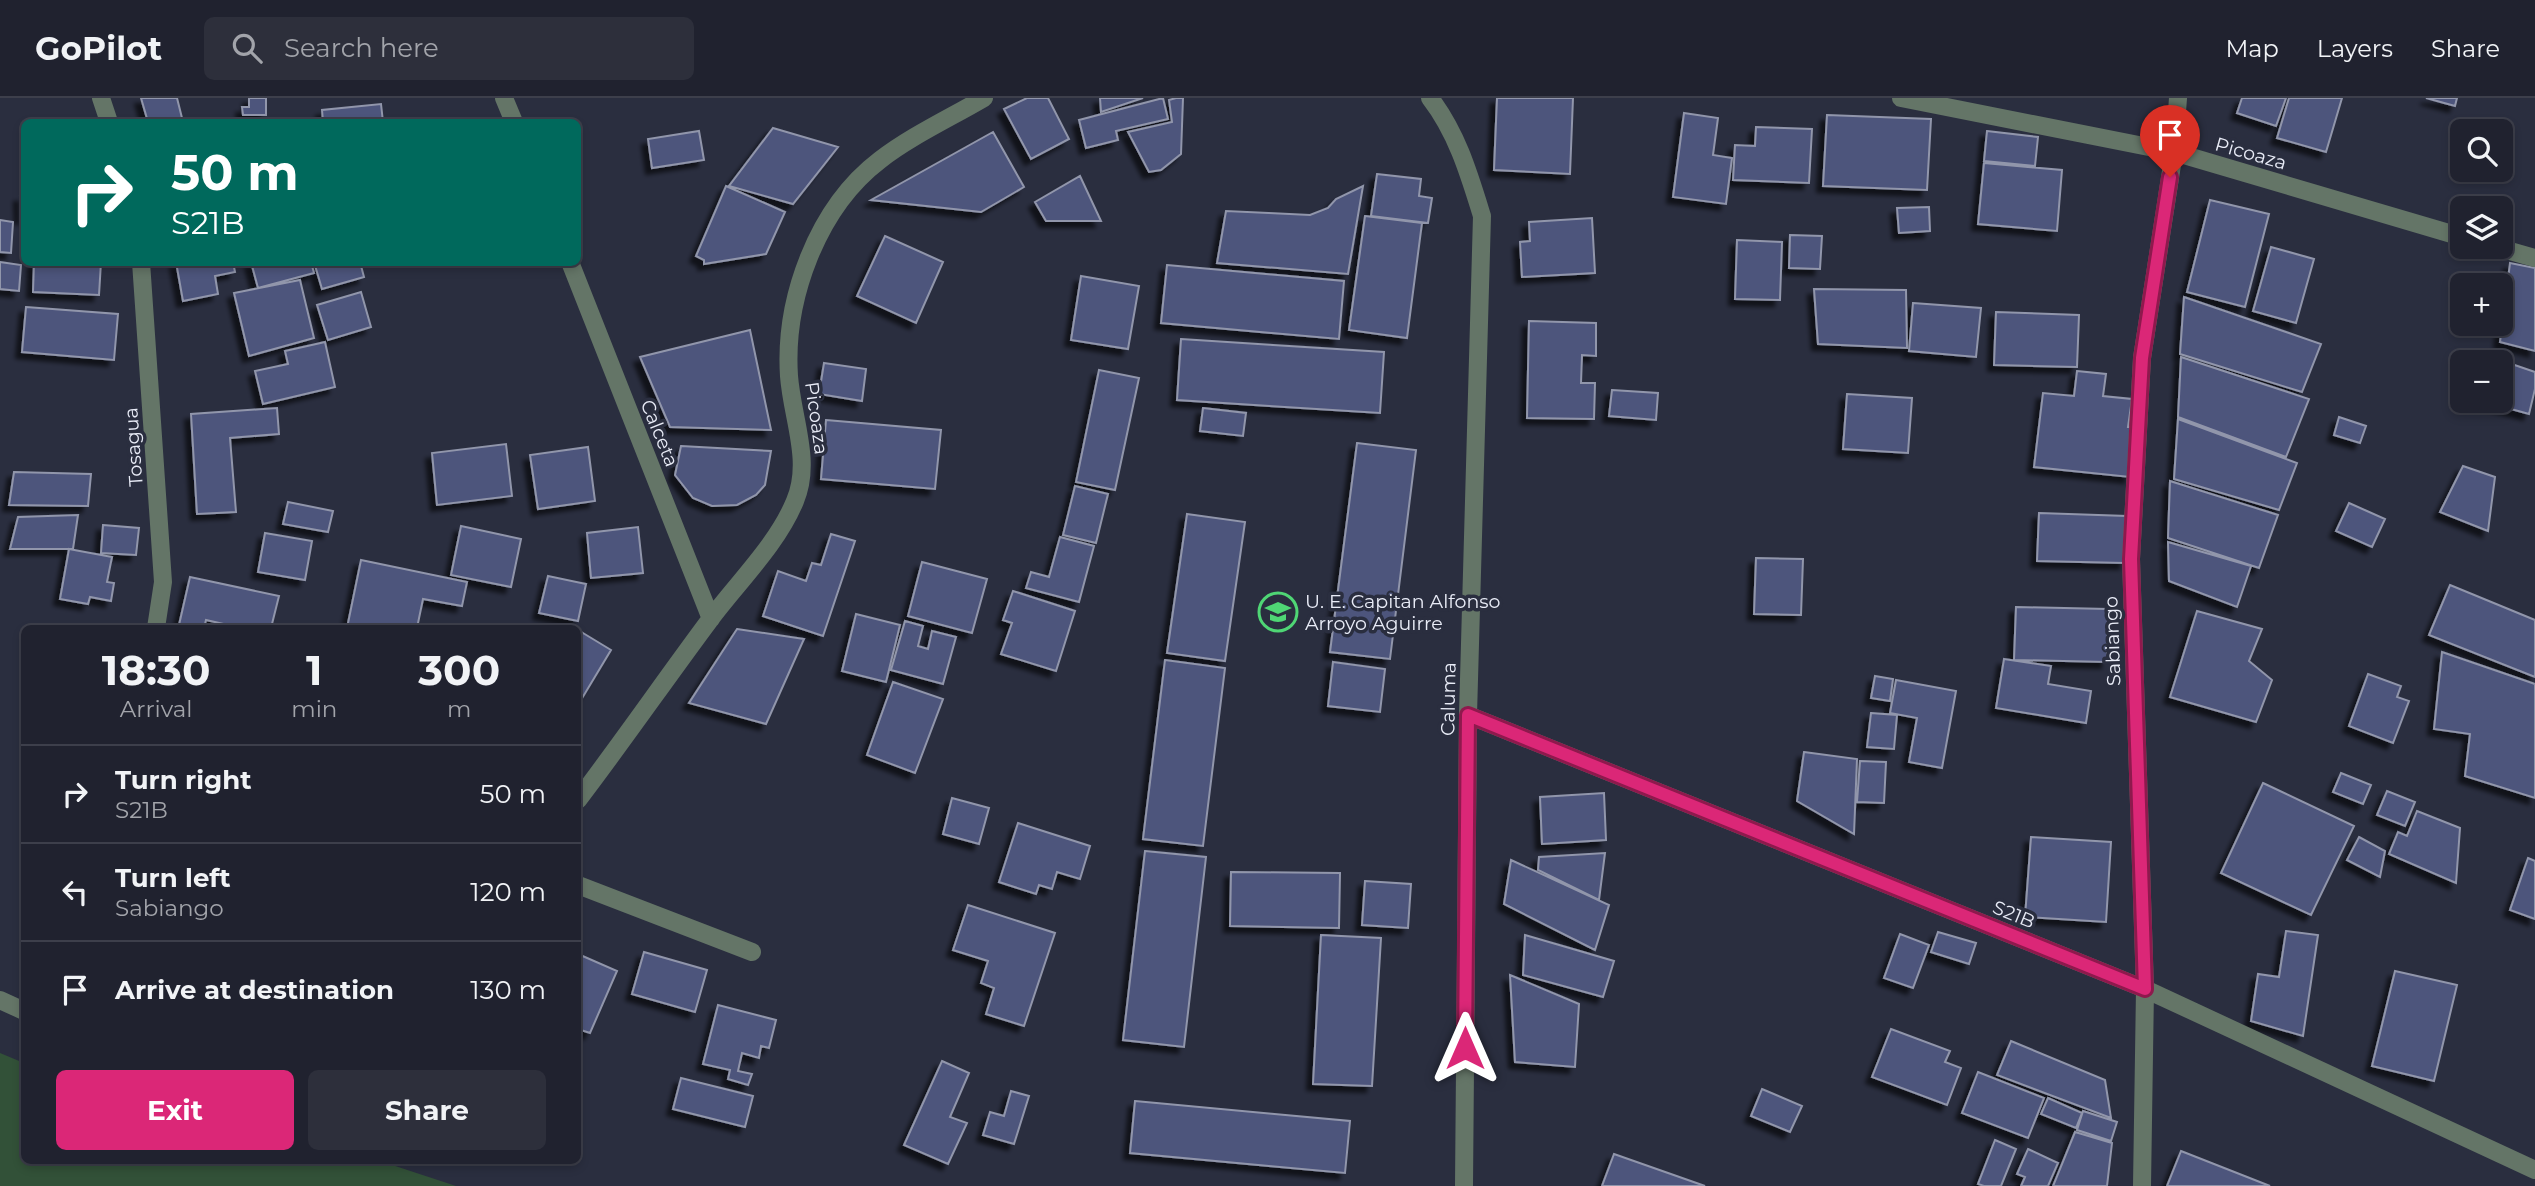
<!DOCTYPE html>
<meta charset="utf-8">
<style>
body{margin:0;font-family:Montserrat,sans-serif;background:#2d2f3b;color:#f1f3f6;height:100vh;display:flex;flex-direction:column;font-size:26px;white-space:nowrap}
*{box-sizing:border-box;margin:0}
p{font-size:23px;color:#a2a4aa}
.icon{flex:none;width:38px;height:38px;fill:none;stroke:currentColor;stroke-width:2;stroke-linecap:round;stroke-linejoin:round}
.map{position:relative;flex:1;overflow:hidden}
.sheet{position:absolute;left:21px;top:527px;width:560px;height:539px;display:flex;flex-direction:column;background:#20222f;border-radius:10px;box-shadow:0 4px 10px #0003,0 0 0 2px #3d3f4b}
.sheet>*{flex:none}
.banner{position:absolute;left:21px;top:21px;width:560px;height:147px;border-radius:10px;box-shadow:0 4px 10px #0003,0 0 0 2px #3d3f4b;background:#00695c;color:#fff;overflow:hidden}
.fabs{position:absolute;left:2450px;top:21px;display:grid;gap:14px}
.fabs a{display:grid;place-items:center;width:63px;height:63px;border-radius:10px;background:#20222f;box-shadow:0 4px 10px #0003,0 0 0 2px #3d3f4b;font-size:35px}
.pin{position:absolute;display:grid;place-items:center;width:60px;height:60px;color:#fff;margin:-72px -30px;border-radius:50% 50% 50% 0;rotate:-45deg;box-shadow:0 0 7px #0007}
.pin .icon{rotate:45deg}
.me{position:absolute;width:77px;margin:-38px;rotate:0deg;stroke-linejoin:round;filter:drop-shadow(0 0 5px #0008)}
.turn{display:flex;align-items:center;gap:24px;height:147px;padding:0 35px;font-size:32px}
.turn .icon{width:91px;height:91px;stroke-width:2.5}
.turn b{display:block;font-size:49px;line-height:60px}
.eta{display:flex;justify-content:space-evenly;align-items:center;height:119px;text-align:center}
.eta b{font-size:42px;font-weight:700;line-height:49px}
.primary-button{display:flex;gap:14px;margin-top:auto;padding:14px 35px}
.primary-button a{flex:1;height:80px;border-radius:10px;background:#db2777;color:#fff;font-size:28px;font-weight:700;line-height:80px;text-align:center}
.primary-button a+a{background:#2d2f3b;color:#f1f3f6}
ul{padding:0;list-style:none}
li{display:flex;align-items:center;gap:21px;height:98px;padding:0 35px;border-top:2px solid #3d3f4b}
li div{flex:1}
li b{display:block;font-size:26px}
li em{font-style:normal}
header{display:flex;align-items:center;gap:42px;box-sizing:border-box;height:98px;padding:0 35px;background:#20222f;border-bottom:2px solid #3d3f4b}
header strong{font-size:33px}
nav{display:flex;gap:38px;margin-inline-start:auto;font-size:24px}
.search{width:490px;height:63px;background:#2d2f3b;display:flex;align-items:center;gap:18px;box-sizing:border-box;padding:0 24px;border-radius:10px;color:#a2a4aa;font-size:26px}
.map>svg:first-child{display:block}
</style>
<header>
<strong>GoPilot</strong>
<div class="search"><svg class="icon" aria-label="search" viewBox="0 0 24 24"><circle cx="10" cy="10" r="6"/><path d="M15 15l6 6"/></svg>Search here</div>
<nav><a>Map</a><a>Layers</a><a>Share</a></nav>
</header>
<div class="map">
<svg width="2535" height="1088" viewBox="0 0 2535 1088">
<defs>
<filter id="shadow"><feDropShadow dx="-6" dy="6" stdDeviation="2" flood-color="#0009"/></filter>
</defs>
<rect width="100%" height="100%" fill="#2a2e3f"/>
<path fill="#325138" d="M0,955L24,965V1062H377L456,1088H0Z"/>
<path fill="#4d547c" stroke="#9196ab" stroke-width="2" filter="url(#shadow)" d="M141,0H177L183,24H148Z
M249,0H266V17H243L242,9H249Z
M1027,0H1048L1069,41L1031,61L1004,11Z
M1100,0H1143L1101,14Z
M1163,0L1168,21L1116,33L1118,42L1086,50L1079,22Z
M1176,0H1183L1181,56L1161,72L1149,74L1128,34L1172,24L1169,2Z
M1497,0H1573L1570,76L1494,72Z
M2242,0H2286L2276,28L2237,15Z
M2289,0H2342L2326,54L2277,40Z
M2426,0H2457L2455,8Z
M381,6L383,24H323L322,12Z
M1684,15L1718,20L1713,57L1732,60L1726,106L1673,99Z
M1827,17L1931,21L1927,92L1823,88Z
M1756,29L1812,31L1809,85L1733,82L1735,47L1755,48Z
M773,30L838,49L793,106L729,88Z
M699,33L704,62L652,70L648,41Z
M1987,33L2038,39L2035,68L1984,63Z
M993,34L1024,89L981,114L871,102Z
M1984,65L2062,72L2057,133L1978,126Z
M1377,76L1421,81L1419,98L1432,100L1428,125L1371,118Z
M1080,78L1101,123H1046L1035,104Z
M726,88L785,114L766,156L704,166V162L696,158Z
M1363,88L1348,176L1217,165L1226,113L1310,117L1328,110L1336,101Z
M20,98H24V120H21Z
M2210,102L2269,116L2245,209L2187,194Z
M1929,109L1930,133L1899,135L1897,110Z
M1365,118L1422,125L1407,240L1349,232Z
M1592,120L1595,175L1522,179L1520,144L1530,143L1529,124Z
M0,122L13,124L11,155L0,154Z
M1790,137L1822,138L1820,171L1789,170Z
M885,138L943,164L916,225L857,198Z
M1737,142L1782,144L1780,202L1735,201Z
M2271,149L2314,161L2296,225L2253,213Z
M0,164L21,167L19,193L0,191Z
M34,164H101L99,197L33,194Z
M176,164H233L235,174L215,178L218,196L183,203Z
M251,164H311L314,175L258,190Z
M314,164H360L364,179L322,191Z
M2510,165L2535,170V253L2500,244Z
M1167,167L1344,183L1339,241L1161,225Z
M1081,178L1139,188L1128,251L1071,242Z
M300,182L314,240L249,258L234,195Z
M1814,191L1906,192L1907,250L1818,246Z
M361,194L371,229L328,242L317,207Z
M2184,199L2321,246L2302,294L2180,256Z
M1913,205L1981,210L1976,259L1909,253Z
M26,209L118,216L114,262L22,254Z
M1996,214L2079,217L2077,269L1994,267Z
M1529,223L1596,225V258L1582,257L1581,285H1595L1594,321L1527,320Z
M750,232L771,332L670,329L640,259Z
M1181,241L1384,254L1380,315L1177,302Z
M325,244L335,289L263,306L255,273L288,266L285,253Z
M2181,259L2309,301L2286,359L2178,319Z
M2500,262L2535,274V291L2529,316L2493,306V303H2501Z
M824,265L866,271L862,303L819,296Z
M1099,272L1139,280L1115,392L1076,384Z
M2077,273L2106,276L2103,298L2132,301L2128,329H2136L2130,379L2034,369L2043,295L2074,298Z
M1612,292L1658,295L1656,322L1609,318Z
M1847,296L1912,300L1908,355L1843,351Z
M277,310L279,336L230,340L236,414L197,416L191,316Z
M1203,310L1246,315L1243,338L1200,333Z
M2339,319L2366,328L2360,345L2334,337Z
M2178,321L2297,365L2279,412L2174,381Z
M826,322L941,332L935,391L821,381Z
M1357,345L1416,352L1390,561L1330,554Z
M506,346L512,398L437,407L432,355Z
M681,348L771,353L765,387L756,397L737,407L712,408L693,400L675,377Z
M588,349L595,403L538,411L530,357Z
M2463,368L2495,379L2488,433L2440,414Z
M14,374L91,376L88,408L9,407Z
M2170,383L2278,417L2259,470L2168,440Z
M1075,388L1108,396L1096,445L1063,437Z
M288,404L333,413L328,434L283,426Z
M2349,405L2385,421L2372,449L2336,433Z
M2039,415L2127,418L2125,465L2037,463Z
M1187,416L1245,424L1225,563L1167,555Z
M78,417L73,451H10L18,419Z
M103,427L139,430L136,457L101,455Z
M461,428L521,441L511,489L451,477Z
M638,429L643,475L591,480L587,435Z
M265,435L312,443L305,482L258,474Z
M831,436L855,443L823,538L763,518L778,473L806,483L812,465L821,467Z
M1060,439L1094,448L1079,504L1026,490L1031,474L1049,479Z
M2168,444L2251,468L2237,509L2169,483Z
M69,451L112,459L107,484L114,485L111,503L90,499L88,506L60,501Z
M1756,460L1803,461L1801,517L1754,516Z
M361,462L467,484L462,508L423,501L417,530H347Z
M922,464L987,481L972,535L908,518Z
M548,478L586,486L578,523L539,515Z
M190,479L279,498L271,530H241L206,522L204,530L179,527Z
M2450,487L2535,522V579L2429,537Z
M1013,493L1075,513L1056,573L1001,556L1012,525L1003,522Z
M2016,509L2108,511L2107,564L2014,562Z
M2197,513L2262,531L2249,563L2272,582L2256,624L2170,599Z
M856,516L900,527L886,584L842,573Z
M905,523L923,528L918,548L928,551L932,533L956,539L943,586L891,572Z
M737,531L804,541L766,626L689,605Z
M578,532L611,552L578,607Z
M2442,554L2535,586V700L2465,678L2470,636L2434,631Z
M2004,561L2051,568L2048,586L2091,593L2086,625L1996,610Z
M1165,562L1225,570L1203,748L1143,741Z
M1333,564L1385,571L1380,614L1328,608Z
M2368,576L2401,588L2397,599L2409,603L2393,645L2349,628Z
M1875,578L1893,581L1890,603L1871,600Z
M1896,582L1956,593L1942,670L1909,664L1917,620L1890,615Z
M893,584L943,601L915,675L867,657Z
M1871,615L1897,617L1894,651L1867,649Z
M1804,654L1857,661L1854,736L1797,703Z
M1860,663L1886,664L1884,705L1857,704Z
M2341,675L2371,687L2363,706L2333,694Z
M2263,685L2354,728L2311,817L2221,775Z
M2387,693L2415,704L2405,728L2377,717Z
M1604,695L1606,742L1542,746L1540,699Z
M952,700L989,710L979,746L943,736Z
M2417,713L2460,730L2456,785L2389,756L2398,734L2407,738Z
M1018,725L1090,748L1080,781L1057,774L1052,791L1039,787L1036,796L999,784Z
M2031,739L2111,744L2106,824L2025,819Z
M2359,739L2385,753L2380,779L2347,762Z
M1145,753L1206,759L1184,949L1123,942Z
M1605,755L1599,802L1538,772L1539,759Z
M2528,760L2535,763V821L2510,812Z
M1511,762L1609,807L1595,852L1504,806Z
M1231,774L1340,775L1339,830L1230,828Z
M1365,783L1411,786L1408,830L1362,827Z
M968,807L1055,835L1024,928L986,916L994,890L981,885L988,863L953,852Z
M2286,833L2318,837L2303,938L2251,923L2258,876L2279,879Z
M1938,834L1976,845L1969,866L1931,854Z
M1900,836L1929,847L1913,890L1884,880Z
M1321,837L1381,840L1372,988L1313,986Z
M1525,837L1614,863L1603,899L1523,877Z
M644,854L707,872L695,914L632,896Z
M578,856L617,873L590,935L581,932L578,940Z
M2395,873L2457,887L2434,983L2372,968Z
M1510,877L1579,906L1575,969L1515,964Z
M718,907L776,922L769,950L761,948L759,960L742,955L738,973L752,976L748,987L728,981L730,972L703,966Z
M1891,931L1950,953L1945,964L1961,970L1947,1007L1872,979Z
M2011,943L2105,982L2111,1020L1997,977Z
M942,963L969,975L950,1019L967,1025L948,1066L904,1047Z
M1978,974L2044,1000L2028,1040L1962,1015Z
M681,980L753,998L745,1029L673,1011Z
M1762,991L1802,1008L1790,1034L1751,1018Z
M1011,993L1029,998L1014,1046L983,1037L990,1014L1004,1018Z
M2048,1000L2082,1015L2076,1030L2041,1016Z
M1135,1003L1350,1023L1345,1075L1130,1055Z
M2083,1013L2117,1024L2111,1043L2077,1032Z
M2075,1034L2112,1045L2107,1088H2053Z
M1995,1042L2016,1051L2001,1088H1984L1978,1086Z
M2028,1051L2058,1065L2048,1088H2021L2025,1079L2017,1076Z
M2181,1053L2270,1088H2167Z
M1614,1056L1705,1088H1602Z"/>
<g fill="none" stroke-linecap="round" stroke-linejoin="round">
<path stroke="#647567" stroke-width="18" d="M101,0L109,24
M504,0L514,24
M1430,0C1457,35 1469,76 1482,118L1468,617L1464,1088
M1901,0L2174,54L2462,139
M2496,149L2535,160
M141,164L163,484L156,530
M570,164L711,521
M1468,617L2145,891L2535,1072
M578,702C623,643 665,582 709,523C737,485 777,447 795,403C812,363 792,320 789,278C784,201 817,110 880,62C911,38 950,20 984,0
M578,787L752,854
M0,902L24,913
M2142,1088L2145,891L2131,461L2142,260L2174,54L2178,0"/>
</g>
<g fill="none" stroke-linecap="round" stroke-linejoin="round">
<defs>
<path id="route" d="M1465,950L1468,617L2145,891L2131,461L2142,260L2170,79"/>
</defs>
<use href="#route" stroke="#8e194d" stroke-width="18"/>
<use href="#route" stroke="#db2777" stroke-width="12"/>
</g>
<defs>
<symbol id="school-ring" viewBox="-11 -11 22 22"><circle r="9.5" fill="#2a2e3f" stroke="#4fd675" stroke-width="1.5"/><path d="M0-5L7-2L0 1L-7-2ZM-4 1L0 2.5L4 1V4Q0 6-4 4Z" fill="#4fd675"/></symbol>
</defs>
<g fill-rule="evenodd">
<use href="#school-ring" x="1256" y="492" width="44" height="44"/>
</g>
<g text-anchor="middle" stroke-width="7" stroke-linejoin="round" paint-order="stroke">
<g font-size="19" fill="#e9ecf7" stroke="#2a2e3f">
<text transform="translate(2251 55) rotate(16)" y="7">Picoaza</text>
<text transform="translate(817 320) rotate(82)" y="7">Picoaza</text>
<text transform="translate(660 335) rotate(68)" y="7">Calceta</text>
<text transform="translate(133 349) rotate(-94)" y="7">Tosagua</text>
<text transform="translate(2112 543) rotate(-92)" y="7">Sabiango</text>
<text transform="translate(1448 601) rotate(-89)" y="7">Caluma</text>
<text transform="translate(2014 816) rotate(22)" y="7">S21B</text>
</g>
<g font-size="19" fill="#e9ecf7" stroke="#2a2e3f" text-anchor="start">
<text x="1305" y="510">U. E. Capitan Alfonso<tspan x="1305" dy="22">Arroyo Aguirre</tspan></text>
</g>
</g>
</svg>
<div class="fabs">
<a><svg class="icon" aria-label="search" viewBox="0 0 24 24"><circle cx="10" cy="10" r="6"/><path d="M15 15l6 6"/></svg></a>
<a><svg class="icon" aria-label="layers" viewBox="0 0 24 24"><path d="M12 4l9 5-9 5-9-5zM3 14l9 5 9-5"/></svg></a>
<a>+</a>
<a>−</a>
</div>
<div class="pin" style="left:2170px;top:79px;background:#d93025"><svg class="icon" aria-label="arrive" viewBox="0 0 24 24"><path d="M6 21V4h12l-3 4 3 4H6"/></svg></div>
<svg class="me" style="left:1465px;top:950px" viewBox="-20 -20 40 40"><path d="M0-17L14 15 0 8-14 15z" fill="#db2777" stroke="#fff" stroke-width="4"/></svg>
<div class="banner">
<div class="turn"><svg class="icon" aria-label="right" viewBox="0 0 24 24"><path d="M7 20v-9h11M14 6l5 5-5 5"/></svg><div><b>50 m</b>S21B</div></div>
</div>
<section class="sheet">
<div class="eta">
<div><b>18:30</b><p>Arrival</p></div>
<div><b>1</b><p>min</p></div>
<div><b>300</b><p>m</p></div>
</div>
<ul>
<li><svg class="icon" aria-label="right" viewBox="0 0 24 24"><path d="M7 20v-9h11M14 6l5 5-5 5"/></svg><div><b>Turn right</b><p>S21B</p></div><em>50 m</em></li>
<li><svg class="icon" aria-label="left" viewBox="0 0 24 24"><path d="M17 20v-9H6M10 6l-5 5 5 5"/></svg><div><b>Turn left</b><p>Sabiango</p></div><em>120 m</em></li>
<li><svg class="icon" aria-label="arrive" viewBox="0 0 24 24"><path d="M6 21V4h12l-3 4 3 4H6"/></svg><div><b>Arrive at destination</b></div><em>130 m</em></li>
</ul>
<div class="primary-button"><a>Exit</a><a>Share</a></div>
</section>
</div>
